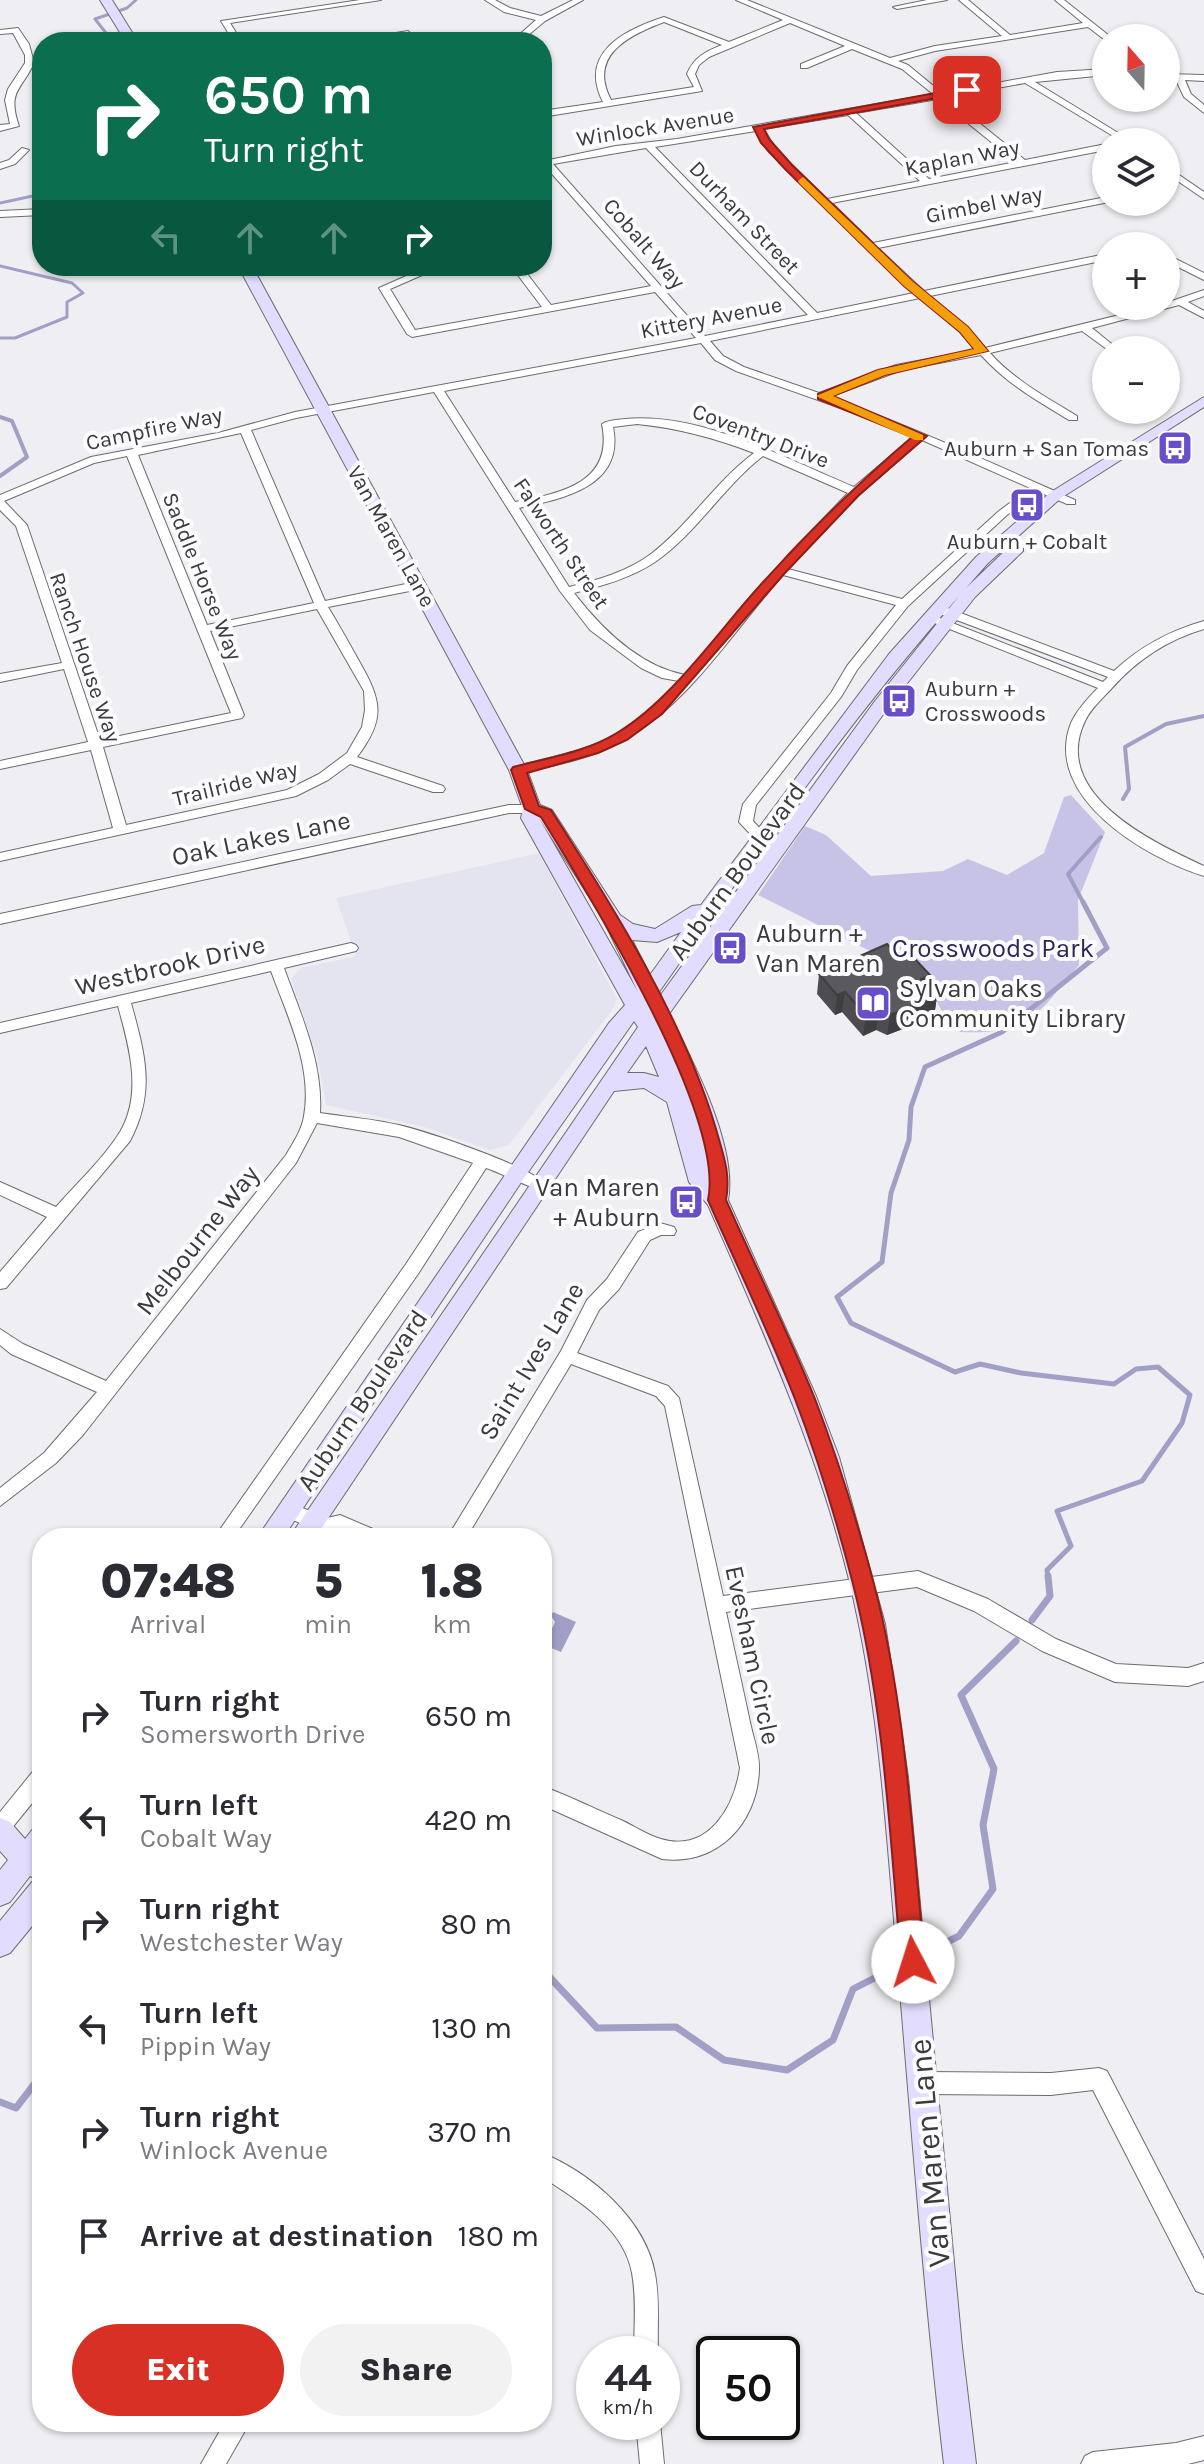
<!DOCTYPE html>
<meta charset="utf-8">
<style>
body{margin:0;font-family:Karla,sans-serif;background:#f2f2f3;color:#2b2b33;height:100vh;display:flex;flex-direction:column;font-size:30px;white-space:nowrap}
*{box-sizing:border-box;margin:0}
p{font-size:26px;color:#7c7c81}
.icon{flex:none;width:44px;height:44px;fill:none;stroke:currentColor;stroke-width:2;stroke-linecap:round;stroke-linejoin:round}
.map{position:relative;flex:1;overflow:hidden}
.sheet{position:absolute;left:32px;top:1528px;width:520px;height:904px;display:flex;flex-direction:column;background:#fff;border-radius:32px;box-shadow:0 2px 6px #0004}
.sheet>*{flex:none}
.hud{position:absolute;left:32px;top:32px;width:520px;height:244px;border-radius:32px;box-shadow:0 2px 6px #0004;background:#0b6e4f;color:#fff;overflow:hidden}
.needle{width:52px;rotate:340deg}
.tools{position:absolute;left:1092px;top:24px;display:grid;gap:16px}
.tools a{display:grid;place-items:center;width:88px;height:88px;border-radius:50%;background:#fff;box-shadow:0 2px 6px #0004;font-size:40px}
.speed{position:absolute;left:576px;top:2336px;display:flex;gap:16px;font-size:40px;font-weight:700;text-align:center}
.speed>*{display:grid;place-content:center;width:104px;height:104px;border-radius:50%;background:#fff;box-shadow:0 2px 6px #0004;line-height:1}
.speed small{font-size:20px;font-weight:400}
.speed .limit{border:4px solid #111;border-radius:12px;background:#fff;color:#111}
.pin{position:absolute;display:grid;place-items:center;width:68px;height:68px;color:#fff;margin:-34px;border-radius:16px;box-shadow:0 4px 12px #0006}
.me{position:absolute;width:88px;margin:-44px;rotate:355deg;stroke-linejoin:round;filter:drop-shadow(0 0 6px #0008)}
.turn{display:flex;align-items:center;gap:28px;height:168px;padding:0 40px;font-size:36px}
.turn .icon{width:104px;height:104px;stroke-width:2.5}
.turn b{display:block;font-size:56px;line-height:68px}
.lanes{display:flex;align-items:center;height:76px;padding:0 40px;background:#0003;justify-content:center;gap:40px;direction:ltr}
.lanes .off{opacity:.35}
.eta{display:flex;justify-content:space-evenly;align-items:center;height:136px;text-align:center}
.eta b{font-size:48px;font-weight:800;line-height:56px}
.cta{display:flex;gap:16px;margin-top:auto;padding:16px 40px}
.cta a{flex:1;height:92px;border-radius:48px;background:#d93025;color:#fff;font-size:32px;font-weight:800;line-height:92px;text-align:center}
.cta a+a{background:#f2f2f3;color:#2b2b33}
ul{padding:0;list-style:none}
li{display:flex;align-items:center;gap:24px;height:104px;padding:0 40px}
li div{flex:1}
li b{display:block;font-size:30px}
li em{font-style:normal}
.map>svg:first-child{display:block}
</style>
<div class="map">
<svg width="1204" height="2464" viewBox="0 0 1204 2464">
<rect width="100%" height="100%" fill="#efeff3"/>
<path fill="#e4e4f0" d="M539,853L617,999L614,1008L509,1145L490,1150L424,1127L326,1105L317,1056L291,979L301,968L356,956L336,898Z"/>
<path fill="#c6c3e7" d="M1071,795L1105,832L1078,900L1079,965C1036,1015 1032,1035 960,1032L943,1013L927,985L886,959L758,895L805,826L826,835L871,876L943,871L968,859L1007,875L1044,853L1064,797Z"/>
<path fill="#a29fc7" d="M553,1612L576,1622L561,1652L544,1645L555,1622L551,1616Z"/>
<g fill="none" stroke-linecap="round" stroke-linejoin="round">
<path stroke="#a29fc7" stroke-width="3" d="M113,42L95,19L127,8L136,0
M0,203L42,194
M0,266L72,283L83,293L67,302V317L15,338H0"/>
<path stroke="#a29fc7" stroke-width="4" d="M0,417L12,421L27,457L0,476
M1123,799L1129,789L1125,747L1166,724L1204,716
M1084,904L1068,874L1101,837"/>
<path stroke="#a29fc7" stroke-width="5" d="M1048,1578L1047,1570L1071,1546L1057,1511L1142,1481L1182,1423L1190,1395L1158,1367L1136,1369L1114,1384L1021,1373L980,1364L955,1372L851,1323L837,1297L882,1262L891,1193L909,1140L911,1107L925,1067L1002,1032L1107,948L1083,902"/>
<path stroke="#a29fc7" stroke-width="7" d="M1032,1620L1050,1596L1048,1576
M919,1956L959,1936L993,1889L983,1825L994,1769L961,1695L1016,1641
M542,1969L597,2028L676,2027L724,2060L787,2070L833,2040L853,1989L902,1964
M0,2102L16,2108L42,2074"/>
<defs>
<path id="street" d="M360,0H381L230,23L242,42H234L221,21Z
M485,0H495L510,8L541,16L573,0H583L545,21L520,42H511L536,20L504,12Z
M736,0H747L890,58L935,46L1002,36L959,0H968L1010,35L1083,23L1055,0H1064L1112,38L1105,40L1088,27L935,51L898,61L908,65L942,93L1057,72L1106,69V75L1035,82L1133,142H1123L1025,83L947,97L1025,160L1106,144V150L832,203L873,243L1106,197V202H1109L878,248L924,291L1106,254V260L930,296L968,328L985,348L1156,306H1166V303L1204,290V296L1188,302L1204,311V318L1179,305L1092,328L1119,350H1108L1082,331L990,353C1014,380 1046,397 1077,416V420H1069C1037,401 1006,383 981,355L902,370L829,397C913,427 994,464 1075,500V504H1067L1039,492L1007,515L908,606L857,670L841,697L756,805L753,821L767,836L760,840L755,839L739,822L743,804L831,693L847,666L896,605L783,575C731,633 685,711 613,746C584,760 550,766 518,774L513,773V767C540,760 567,755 593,745C627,732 655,707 679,681L662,678L641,668L590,630L560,591L434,392L296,418L251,430L325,601L420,581L426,585L420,589L328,607C339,625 349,643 359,661C382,701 386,719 357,757L443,786L445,789L443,792H433L350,764L328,780L296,796L0,861V853L113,828L91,750L0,769V761L88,742L64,669L0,682V674L62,663L16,526L0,510V495L91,457L218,433L295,412L696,338L655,292L412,337L407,334L379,288L429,266H443L390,289L415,330L542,307L511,266H521L551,305L651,286L545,166L542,167V154L549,160L616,146L677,139L933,94L902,69L852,49L807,68H801V64L845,46L790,23L709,57L699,65L695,74L702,91L542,117V111L603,102C578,53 624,30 664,17L729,42L783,20ZM664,22L722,45C705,52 694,57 687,74L694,87L611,100C588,56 627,36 664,22ZM938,99L1016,162L929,179L856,113ZM848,115L920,181L827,199L775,148L764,129ZM756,131L768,151L914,293L817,313L655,147ZM646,148L808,315L705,336L553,164ZM920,298L960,332L976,350L896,365L819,393L744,367L723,356L710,341ZM701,343L715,360L736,371L883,423L913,437L854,487C786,459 701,412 625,419C616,420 608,420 602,424C614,483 561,493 515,502L444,391ZM637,424C678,428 715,438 754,453C715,482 689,525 651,554C627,572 597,580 569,587L519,508C564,499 625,486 613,427ZM241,433L314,603L207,625L138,455ZM922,440L1030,488L999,511L902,599L788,569L858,496ZM127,456L231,713L100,740L27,525L4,501L94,463ZM763,456L848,493L788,555L685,675C639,666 602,629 574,593C602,586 631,578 655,562C697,533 723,487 763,456ZM317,609L364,691L365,710L362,727L347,753L319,774L287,790L126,825L103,747L242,718L244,715L210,631Z
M927,0H947L897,9L893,7Z
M18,28L29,44L34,63C21,91 7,91 19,126L0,131V125L10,124L5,100L8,89L25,63V55L13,33L0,34V30Z
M408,31L419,42H411L406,36L362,42H340Z
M1166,74L1204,75V81L1185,80L1191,94L1204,105V113L1184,97L1176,80H1166Z
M22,148L29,150L15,164L0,169V163L9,160Z
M1166,166L1204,192V199L1166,173Z
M42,209V215L0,217V211Z
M1166,254L1204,273V280L1166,261Z
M942,606L1114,671C1141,646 1169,631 1204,621V629C1167,640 1137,660 1112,688C1103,698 1091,708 1085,721C1050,794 1152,842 1204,866V876C1146,858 1042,797 1071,723C1077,710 1088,698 1098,688L927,620L933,616L937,617L1103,682L1108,677L938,613L936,610Z
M509,805H532L539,809L532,813H509L0,924V914Z
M351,943L356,945L358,948L356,951L284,968C301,1015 323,1062 320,1113C346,1117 373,1119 399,1125C425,1131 533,1167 546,1185L544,1189C533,1191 500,1172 486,1168L418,1274L233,1538H214L406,1264L473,1163L399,1137L317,1123L296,1163L83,1435L56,1463L0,1506V1488L44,1453L97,1392L11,1354L0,1345V1329L23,1344L106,1381L286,1155C293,1143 302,1130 304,1116C313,1067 287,1015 271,971L131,1003C145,1054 156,1092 130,1141L6,1288L0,1289V1272L47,1217L0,1195V1182L56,1207C76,1184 104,1158 120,1132C143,1093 129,1046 118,1006L0,1033V1023Z
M660,1223L674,1227L676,1231L674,1235H661L650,1240L619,1289L599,1310L577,1353L668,1386L679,1398L723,1596L918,1571L988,1599L1056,1639L1116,1664L1188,1668L1204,1663V1681L1188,1686L1115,1682L1042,1651L974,1611L917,1587L726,1612C734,1648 742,1685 750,1722C753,1737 760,1755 759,1770C757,1825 716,1866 662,1859L542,1805V1786C569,1796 595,1809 621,1820C634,1826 647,1835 661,1839C708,1853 734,1808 740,1768L665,1406L656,1396L571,1364L466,1538H447L561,1351L587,1300L607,1279L638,1232Z
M288,1502L327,1518L340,1515L380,1532L383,1538H355L339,1531L326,1534L320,1532L282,1515L279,1510L282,1505Z
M42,1767V1791L7,1834L0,1837V1812L35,1769Z
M1099,2068L1107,2071L1204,2259V2294L1196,2291L1093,2090L1051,2095L924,2094L916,2091L913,2083L916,2075L924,2072L1051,2073Z
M542,2153C591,2173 646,2220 655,2274C660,2300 657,2328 658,2354H634C634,2328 637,2300 632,2273C624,2228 578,2200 542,2177Z
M225,2422H250L226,2464H201Z
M636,2422H660L664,2464H640Z
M1204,2436V2460L1188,2464H1081L1085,2456L1093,2452L1176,2443Z"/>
<path id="secondary" d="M100,0H112L138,42H126Z
M238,266H252L527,770L540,805L552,810L620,915L633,924L655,929L692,906L701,905L889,654L976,557L1051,492L1204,397V407L1061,498L988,563L966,588L1011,545H1023V551L975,597L887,709L669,1014C693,1061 738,1147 728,1200L816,1396L839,1457L885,1624L908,1777L962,2347L976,2464H944C924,2294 911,2124 897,1954C887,1844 881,1733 859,1625C830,1477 768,1342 708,1205L689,1182L667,1102L644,1088L614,1091L315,1538H289L638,1027L634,1021L524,1178L283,1538H257L609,1023L625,1005L521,818L523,809L509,770ZM959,596L875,701L660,996L659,992C754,857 849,720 959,596ZM539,818L602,917L638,992ZM681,932L650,975L632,940L657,942ZM646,1046L659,1077L644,1073H627Z
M0,1818L10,1822L25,1839L32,1830L42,1826V1914L10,1953L0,1957V1921L32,1882L38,1880L30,1876L10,1902L0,1906V1870L8,1860L0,1851Z"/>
</defs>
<use href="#street" stroke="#6c6c70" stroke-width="2"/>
<use href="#secondary" stroke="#6c6c70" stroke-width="2"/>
<use href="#street" fill="#fff" fill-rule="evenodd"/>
<use href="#secondary" fill="#e2ddfe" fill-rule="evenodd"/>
</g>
<path fill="#4d4d51" d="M901,960L930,975L928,986L937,996L934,1017L887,1035L876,1030L863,1036L842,1012L835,1015L817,994L819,974Z"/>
<path fill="#3f3f42" d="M930,975L926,995L921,979Z
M845,992L842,1012L835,1015L837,995Z
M937,996L934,1017L887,1035L890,1015Z
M879,1010L876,1030L863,1036L866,1015Z"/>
<path fill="#5a5a5e" stroke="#3f3f42" stroke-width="2" d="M887,944L901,960L912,956L930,975L921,979L937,996L890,1015L879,1010L866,1015L845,992L837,995L819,974Z"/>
<path fill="#d93025" stroke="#8d1f18" stroke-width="2" d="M967,87L971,92L764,129L769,139L792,165L912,281L968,327L988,351L885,375L833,396L927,436L859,495L784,574L662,714L627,740L598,753L527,773L539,806L551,810C614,908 683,1018 716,1129C723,1154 731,1174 726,1200C755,1266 788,1332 815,1399C838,1459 857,1521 874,1584C906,1706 912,1836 925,1962L921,1970L913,1974L905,1970L901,1962C890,1836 884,1707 853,1584C837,1522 818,1459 795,1399C769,1332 737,1266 708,1200C726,1115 588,893 541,817L525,809L511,770L513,767C548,758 586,752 617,733C670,701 715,636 756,590C805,535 856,485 912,437L818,399V394L878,370L974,349L960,332L904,286L785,169L761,143L753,127Z"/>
<path fill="#f59e0b" d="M803,177L912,281L968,327L988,351L885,375L833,396L923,435V440H915L816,396L878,370L974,349L960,332L904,286L799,183L798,181Z"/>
<defs>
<symbol id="bus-square" viewBox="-11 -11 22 22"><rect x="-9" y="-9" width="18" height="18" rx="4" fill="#684ec8" stroke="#fcfcff"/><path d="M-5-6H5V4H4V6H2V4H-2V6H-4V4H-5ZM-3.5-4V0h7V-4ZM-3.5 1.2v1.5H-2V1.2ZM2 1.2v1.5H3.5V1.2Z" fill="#fff"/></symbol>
<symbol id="library-square" viewBox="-11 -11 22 22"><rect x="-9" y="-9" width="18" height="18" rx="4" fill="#684ec8" stroke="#fcfcff"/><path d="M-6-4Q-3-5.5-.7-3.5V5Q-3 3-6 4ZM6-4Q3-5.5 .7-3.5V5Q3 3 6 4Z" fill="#fff"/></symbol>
</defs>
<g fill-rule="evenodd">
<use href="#bus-square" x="1155" y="428" width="40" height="40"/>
<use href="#bus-square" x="1007" y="485" width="40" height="40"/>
<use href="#bus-square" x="879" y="681" width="40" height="40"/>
<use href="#bus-square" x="710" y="928" width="40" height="40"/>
<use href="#library-square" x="853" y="983" width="40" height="40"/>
<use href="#bus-square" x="666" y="1182" width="40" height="40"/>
</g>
<g text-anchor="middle" stroke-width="8" stroke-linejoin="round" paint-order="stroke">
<g font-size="22" fill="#3b3b3c" stroke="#fcfcff">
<text transform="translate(655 126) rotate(-9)" y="8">Winlock Avenue</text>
<text transform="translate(962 157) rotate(-11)" y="8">Kaplan Way</text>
<text transform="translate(984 204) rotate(-11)" y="8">Gimbel Way</text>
<text transform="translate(745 217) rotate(46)" y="8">Durham Street</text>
<text transform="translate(645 243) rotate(49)" y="8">Cobalt Way</text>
<text transform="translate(711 317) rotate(-11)" y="8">Kittery Avenue</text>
<text transform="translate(154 428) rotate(-12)" y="8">Campfire Way</text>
<text transform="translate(761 435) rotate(21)" y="8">Coventry Drive</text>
<text transform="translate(392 536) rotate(61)" y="8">Van Maren Lane</text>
<text transform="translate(562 543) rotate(56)" y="8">Falworth Street</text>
<text transform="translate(203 576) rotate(68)" y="8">Saddle Horse Way</text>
<text transform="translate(86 657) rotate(71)" y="8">Ranch House Way</text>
<text transform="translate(235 783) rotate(-14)" y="8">Trailride Way</text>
</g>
<g font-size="22" fill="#3b3b3c" stroke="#fcfcff" text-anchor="end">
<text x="1149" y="456">Auburn + San Tomas</text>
<text x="1027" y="549" text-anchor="middle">Auburn + Cobalt</text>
<text x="925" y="696" text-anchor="start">Auburn +<tspan x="925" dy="25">Crosswoods</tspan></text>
</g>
<g font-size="26" fill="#3b3b3c" stroke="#fcfcff">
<text transform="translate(261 838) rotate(-12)" y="9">Oak Lakes Lane</text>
<text transform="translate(737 871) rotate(-54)" y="9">Auburn Boulevard</text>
<text transform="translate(170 965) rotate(-13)" y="9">Westbrook Drive</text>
<text transform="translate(197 1240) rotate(-52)" y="9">Melbourne Way</text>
<text transform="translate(531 1361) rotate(-59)" y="9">Saint Ives Lane</text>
<text transform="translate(362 1400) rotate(-56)" y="9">Auburn Boulevard</text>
<text transform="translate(753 1655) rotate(78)" y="9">Evesham Circle</text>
</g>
<g font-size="26" fill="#3b3b3c" stroke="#fcfcff" text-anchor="start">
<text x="756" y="942">Auburn +<tspan x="756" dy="30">Van Maren</tspan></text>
<text x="899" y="997">Sylvan Oaks<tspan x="899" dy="30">Community Library</tspan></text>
<text x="660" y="1196" text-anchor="end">Van Maren<tspan x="660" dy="30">+ Auburn</tspan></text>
</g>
<g font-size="26" fill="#2e2558" stroke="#fcfcff">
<text x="993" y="957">Crosswoods Park</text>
</g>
<g font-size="32" fill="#3b3b3c" stroke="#fcfcff">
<text transform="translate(929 2153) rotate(-95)" y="11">Van Maren Lane</text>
</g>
</g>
</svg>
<div class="tools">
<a><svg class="needle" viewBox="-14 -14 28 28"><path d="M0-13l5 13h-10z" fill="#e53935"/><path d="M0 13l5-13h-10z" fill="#7c7c81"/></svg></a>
<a><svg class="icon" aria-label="layers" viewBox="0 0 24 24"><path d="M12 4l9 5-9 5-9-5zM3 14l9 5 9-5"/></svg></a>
<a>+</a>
<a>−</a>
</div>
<div class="speed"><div>44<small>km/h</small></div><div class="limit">50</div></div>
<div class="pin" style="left:967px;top:90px;background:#d93025"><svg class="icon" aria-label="arrive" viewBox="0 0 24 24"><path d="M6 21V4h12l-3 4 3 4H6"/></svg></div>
<svg class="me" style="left:913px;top:1962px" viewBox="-20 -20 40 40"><circle r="19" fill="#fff"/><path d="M0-13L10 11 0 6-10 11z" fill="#d93025"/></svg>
<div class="hud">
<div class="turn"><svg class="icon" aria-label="right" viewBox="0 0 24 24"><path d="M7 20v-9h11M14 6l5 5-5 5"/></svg><div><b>650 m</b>Turn right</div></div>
<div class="lanes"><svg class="icon off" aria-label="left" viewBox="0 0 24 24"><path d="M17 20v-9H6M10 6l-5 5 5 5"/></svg><svg class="icon off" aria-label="ahead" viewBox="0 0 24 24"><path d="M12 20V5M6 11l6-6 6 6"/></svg><svg class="icon off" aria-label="ahead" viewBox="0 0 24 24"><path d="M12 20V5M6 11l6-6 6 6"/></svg><svg class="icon" aria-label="right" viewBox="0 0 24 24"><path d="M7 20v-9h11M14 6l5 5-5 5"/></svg></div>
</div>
<section class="sheet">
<div class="eta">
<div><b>07:48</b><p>Arrival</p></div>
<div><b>5</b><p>min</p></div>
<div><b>1.8</b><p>km</p></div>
</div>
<ul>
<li><svg class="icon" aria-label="right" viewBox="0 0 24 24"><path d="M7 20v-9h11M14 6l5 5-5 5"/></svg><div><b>Turn right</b><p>Somersworth Drive</p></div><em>650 m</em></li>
<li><svg class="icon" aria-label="left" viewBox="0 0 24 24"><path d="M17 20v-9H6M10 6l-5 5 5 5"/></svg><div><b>Turn left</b><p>Cobalt Way</p></div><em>420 m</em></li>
<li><svg class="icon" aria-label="right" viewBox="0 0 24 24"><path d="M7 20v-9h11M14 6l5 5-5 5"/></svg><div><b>Turn right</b><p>Westchester Way</p></div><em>80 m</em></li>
<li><svg class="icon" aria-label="left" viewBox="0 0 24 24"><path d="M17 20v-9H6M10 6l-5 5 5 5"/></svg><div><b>Turn left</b><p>Pippin Way</p></div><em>130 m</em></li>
<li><svg class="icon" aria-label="right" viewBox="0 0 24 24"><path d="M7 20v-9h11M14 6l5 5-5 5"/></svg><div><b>Turn right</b><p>Winlock Avenue</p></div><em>370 m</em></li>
<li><svg class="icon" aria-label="arrive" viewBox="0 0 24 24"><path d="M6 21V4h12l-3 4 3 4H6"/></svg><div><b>Arrive at destination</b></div><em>180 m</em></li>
</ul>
<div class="cta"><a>Exit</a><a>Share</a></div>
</section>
</div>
